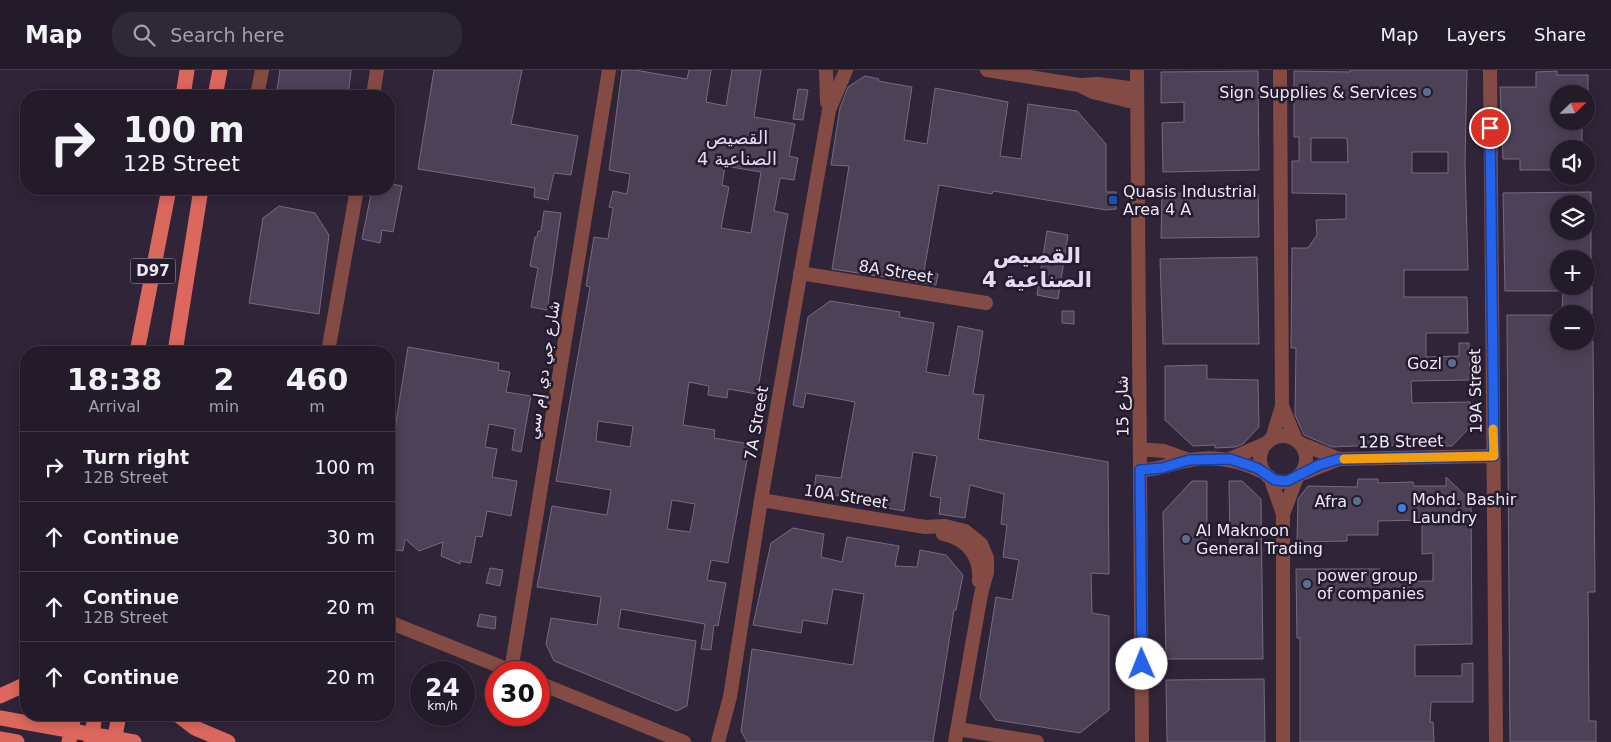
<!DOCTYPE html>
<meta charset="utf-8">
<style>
body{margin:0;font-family:"DejaVu Sans","Noto Naskh Arabic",sans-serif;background:#2f2836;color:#f1f3f6;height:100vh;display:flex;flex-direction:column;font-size:19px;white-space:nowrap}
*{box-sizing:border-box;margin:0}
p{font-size:16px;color:#a3a1a8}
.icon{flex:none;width:28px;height:28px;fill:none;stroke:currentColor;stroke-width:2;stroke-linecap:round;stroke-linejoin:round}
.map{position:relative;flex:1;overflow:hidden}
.panel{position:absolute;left:20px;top:276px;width:375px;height:375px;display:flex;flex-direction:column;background:#231b2a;border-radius:20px;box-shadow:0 2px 12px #0003,0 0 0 1px #403947}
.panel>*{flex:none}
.guide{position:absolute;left:20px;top:20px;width:375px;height:105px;border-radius:20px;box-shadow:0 2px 12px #0003,0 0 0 1px #403947;background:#231b2a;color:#f1f3f6;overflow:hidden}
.needle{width:32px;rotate:67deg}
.tools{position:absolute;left:1550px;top:15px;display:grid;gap:10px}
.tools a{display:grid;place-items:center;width:45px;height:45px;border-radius:50%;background:#231b2a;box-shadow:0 2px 12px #0003,0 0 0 1px #403947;font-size:25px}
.speed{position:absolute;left:410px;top:591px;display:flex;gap:10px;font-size:25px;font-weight:700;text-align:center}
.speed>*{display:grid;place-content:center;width:65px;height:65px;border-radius:50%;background:#231b2a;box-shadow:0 2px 12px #0003,0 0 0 1px #403947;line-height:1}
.speed small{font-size:12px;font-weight:400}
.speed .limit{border:8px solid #d22;background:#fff;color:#111}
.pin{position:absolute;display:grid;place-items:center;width:42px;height:42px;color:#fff;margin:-21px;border:2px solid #fff;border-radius:50%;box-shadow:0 1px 5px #0007}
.me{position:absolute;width:55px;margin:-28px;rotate:359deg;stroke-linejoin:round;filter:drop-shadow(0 0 4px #0008)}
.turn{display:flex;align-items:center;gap:18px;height:105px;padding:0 20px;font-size:22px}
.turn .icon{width:65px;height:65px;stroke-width:2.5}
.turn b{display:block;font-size:35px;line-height:42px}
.eta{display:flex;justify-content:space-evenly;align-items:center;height:85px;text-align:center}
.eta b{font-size:30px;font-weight:700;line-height:35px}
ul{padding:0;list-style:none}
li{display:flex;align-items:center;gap:15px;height:70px;padding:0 20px;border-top:1px solid #403947}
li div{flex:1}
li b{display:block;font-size:19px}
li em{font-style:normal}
header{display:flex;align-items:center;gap:30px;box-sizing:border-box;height:70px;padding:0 25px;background:#231b2a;border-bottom:1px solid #403947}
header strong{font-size:24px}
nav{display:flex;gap:28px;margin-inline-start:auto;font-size:18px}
.search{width:350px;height:45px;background:#2f2836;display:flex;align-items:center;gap:12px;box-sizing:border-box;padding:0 18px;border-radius:20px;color:#a3a1a8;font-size:19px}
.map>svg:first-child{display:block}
</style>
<header>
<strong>Map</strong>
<div class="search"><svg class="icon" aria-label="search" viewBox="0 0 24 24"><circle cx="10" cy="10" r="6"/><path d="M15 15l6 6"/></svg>Search here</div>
<nav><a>Map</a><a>Layers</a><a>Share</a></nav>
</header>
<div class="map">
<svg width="1611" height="672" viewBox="0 0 1611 672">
<rect width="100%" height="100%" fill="#2f2438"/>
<path fill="#4c4157" stroke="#756a81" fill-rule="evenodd" d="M280,0H351L348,26H276Z
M434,0H522L511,54L578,66L571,105L554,103L548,130L534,127L535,118L418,99Z
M622,0H635L687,9L689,0H711L706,32L726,36L732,0H761L754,47L795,54L789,86L798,88L794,110L780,108L774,141L788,144L757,324L728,319L727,328L708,325L709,316L689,312L683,355L715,360L714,368L750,374L728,493L711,490L707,510L726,513L718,556L714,555L711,580L701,579L705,554L621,539L618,558L696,571L687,636L677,641L554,591L546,574L551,548L597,555L601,527L537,517L552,436L607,445L611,420L556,411L590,217L586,216L594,167L608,169L613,138L609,137L613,121L627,124L630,104L609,100ZM725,96L761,102L751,163L721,158L729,117L722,115ZM598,351L633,356L630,377L596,371ZM672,430L695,434L690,462L667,459Z
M1350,0H1467L1465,94L1468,200H1404V227H1467L1468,263H1426V287L1459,286V273H1469L1470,310L1411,311L1412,333L1470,332L1471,356L1452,376L1376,375L1332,377L1304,365L1295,345L1296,278H1291L1292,178H1308L1317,165L1316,150L1346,149V124L1292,123V91H1299V67H1294V1L1350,2ZM1311,68H1347L1348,92H1311ZM1412,82H1448V103H1412Z
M1258,1L1259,100L1163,102L1162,53L1184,52V32L1161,33V2Z
M1557,1V5H1588V24H1559V51H1582V79H1559V100H1520V89H1503L1500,17H1536V2Z
M865,6L879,9L878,11L912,17L904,70L927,74L935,18L1008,32L1000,86L1021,89L1028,34L1077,41L1106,74V122H1116V139L1106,140L993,121L992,124L939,115L924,201L938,204L936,215L832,199L849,96L831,95L840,38L848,17Z
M798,19L808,20L803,50L793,49Z
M392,114L402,116L393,162L382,160L380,173L362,169L372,119H389Z
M1591,122V134H1559V161H1591V189H1559V221H1505L1503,123Z
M1188,123V126L1258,124L1259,167L1161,168L1162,124Z
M279,136L315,143L329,165L319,244L249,233L263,148Z
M544,141L561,143L547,240L531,237L538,198L530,196L535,167H537L538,161H541Z
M1047,161L1068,165L1058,229L1037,225Z
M1257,187L1259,274H1163L1160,189Z
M1563,216H1592V244H1562Z
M830,231L900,242L899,247L934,253L926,302L949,306L958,256L983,261L973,324L984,325L978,369L1108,392L1109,504L1091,503L1092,543L1109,546V640L1080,663L996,650L980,628L996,527L1012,530L1019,490L1003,487L1007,455L1001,454L1004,424L970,415L965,448L939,444L941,428L930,426L937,386L913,382L904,441L881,437L882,431L839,423L838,426L814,422L816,405L841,408L855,332L806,323L803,338L793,335L808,247Z
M1062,241H1074V254L1062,253Z
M1507,245H1559V271H1593L1595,522H1588L1589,651H1596V672H1510Z
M408,277L499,293L498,300L510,302L506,322L531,326L521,382L512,380L515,359L489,354L485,377L497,379L492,407L517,411L511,446L487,441L482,467L476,466L471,493L460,491V494L441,486L443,472L419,481L405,469L403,481L389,479V396Z
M1207,295V309L1258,310L1259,357L1243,374L1235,377L1215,378V375L1193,376L1165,350V296Z
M1446,407L1471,431L1472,574L1415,575V606H1462V594L1473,593V632H1431L1430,652H1433L1434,672H1300V568H1297L1296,499H1380V512L1433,511V483L1422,484V450L1378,451V465H1347V471L1297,472L1298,429L1308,416L1357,417L1358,409H1378V413L1413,412L1414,416H1446Z
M1192,411H1207V483L1230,482L1229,411H1242L1261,429L1263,589H1166L1163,442Z
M793,458L824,464L821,487L842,492L847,467L899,476L895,496L917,497L920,480L946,485L963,505L956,540H954L933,672H747L741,661L752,579L853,595L864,524L833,519L827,554L803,550L801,563L753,555L771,473Z
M490,498L503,500L500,516L486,513Z
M480,544L496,547L495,559L477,556Z
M1264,609L1265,672H1167L1166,610Z"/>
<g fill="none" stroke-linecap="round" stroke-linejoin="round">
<path stroke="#844b45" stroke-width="14" d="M826,0L827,32
M987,0L1079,15L1093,22L1137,33
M1137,0L1142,672
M1490,0L1496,672
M1081,15L1098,14L1137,19
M257,26L262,0
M373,26L377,0
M800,203L986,233
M328,282L357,119
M1282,336L1296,370
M1260 389a23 23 0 1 1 46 0a23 23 0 1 1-46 0Z
M1272,369L1282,336L1280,0
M1299,373L1339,389
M1140,379L1164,381L1189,390
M1230,389L1267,373
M1140,400C1158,400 1173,393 1190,390C1216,385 1242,391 1265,403
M1299,405L1339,389L1493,386
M1270,407L1283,444V672
M761,430L925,457L945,456L965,461L981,474L987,488V502L981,524L955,672
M1283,444L1297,407
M943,464C967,469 981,486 979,511
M389,552L514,602
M511,601L609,0
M539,613L684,672
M958,659L1037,672
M718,672L730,627L761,430L829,40L846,0"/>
<path stroke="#db675d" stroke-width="15" d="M183,26L187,0
M215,26L220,0
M137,282L169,119
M175,282L201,119
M0,626L26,614
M178,645L195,658L228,672
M0,648L134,672
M0,669L17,672
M69,672L74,645
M91,672L95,645
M114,672L119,645"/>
</g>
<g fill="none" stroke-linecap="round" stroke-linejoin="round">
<defs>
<path id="route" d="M1142,594L1140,400L1162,398L1189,390L1230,389L1257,398L1275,410L1287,411L1319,395L1339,389L1494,386L1490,58"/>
</defs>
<use href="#route" stroke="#184099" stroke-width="12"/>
<use href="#route" stroke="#2563eb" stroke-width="9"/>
<path stroke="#f59e0b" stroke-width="9" d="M1344,389L1494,386L1493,359"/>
</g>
<g fill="#5c6f8a" stroke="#251b2e" stroke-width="2">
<circle cx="1427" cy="22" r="5"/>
<circle cx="1452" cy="293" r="5"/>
<circle cx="1357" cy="431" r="5"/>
<circle cx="1186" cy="469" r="5"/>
<circle cx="1307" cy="514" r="5"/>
</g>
<rect fill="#1a4fb4" stroke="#251b2e" stroke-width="2" x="1108" y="125" width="10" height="10" rx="2.5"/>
<circle fill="#3f7fe0" stroke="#251b2e" stroke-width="2" cx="1402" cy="438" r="5"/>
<g text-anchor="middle" stroke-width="5" stroke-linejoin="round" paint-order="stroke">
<rect fill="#251b2e" stroke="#b2aab9" stroke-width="1" x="130.5" y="188.5" width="45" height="25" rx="4"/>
<g font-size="15" font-weight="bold" fill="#eee8f5">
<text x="153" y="206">D97</text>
</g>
<g font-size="16" fill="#eee8f5" stroke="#251b2e" text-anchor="start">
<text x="1417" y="28" text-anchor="end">Sign Supplies &amp; Services</text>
<text x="1123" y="127">Quasis Industrial<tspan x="1123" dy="18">Area 4 A</tspan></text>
<text x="1442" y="299" text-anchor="end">Gozl</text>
<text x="1412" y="435">Mohd. Bashir<tspan x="1412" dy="18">Laundry</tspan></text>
<text x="1347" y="437" text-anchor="end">Afra</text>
<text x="1196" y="466">Al Maknoon<tspan x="1196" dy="18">General Trading</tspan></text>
<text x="1317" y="511">power group<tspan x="1317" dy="18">of companies</tspan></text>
</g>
<g font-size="16" fill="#eee8f5" stroke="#251b2e">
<text transform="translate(896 201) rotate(9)" y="6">8A Street</text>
<text transform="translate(543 300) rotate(-81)" y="6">شارع جي دي إم سي</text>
<text transform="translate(1475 321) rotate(-91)" y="6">19A Street</text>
<text transform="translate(1122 336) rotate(-91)" y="6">شارع 15</text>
<text transform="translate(756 353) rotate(-80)" y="6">7A Street</text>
<text transform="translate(1401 371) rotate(-1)" y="6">12B Street</text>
<text transform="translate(846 426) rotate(9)" y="6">10A Street</text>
</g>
<g font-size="18" fill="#e6d9f4" stroke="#251b2e">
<text x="737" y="74">القصيص<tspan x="737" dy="21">الصناعية 4</tspan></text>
</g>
<g font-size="21" font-weight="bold" fill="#e6d9f4" stroke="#251b2e">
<text x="1037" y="193">القصيص<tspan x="1037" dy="24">الصناعية 4</tspan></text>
</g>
</g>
</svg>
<div class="tools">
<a><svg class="needle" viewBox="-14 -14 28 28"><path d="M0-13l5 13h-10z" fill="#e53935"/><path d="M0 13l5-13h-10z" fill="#a3a1a8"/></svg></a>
<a><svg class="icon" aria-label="sound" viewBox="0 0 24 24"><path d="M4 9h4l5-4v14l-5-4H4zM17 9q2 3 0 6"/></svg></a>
<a><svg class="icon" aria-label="layers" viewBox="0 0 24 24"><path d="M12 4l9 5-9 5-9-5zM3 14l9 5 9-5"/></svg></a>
<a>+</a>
<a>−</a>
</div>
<div class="speed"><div>24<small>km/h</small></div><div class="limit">30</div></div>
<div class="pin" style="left:1490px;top:58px;background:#d93025"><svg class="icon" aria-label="arrive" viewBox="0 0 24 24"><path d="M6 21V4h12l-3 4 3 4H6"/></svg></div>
<svg class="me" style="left:1142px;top:594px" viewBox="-20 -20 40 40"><circle r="19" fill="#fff"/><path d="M0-13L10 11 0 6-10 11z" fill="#2563eb"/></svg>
<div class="guide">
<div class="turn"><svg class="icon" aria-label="right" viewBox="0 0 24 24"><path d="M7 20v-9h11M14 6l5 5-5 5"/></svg><div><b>100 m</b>12B Street</div></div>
</div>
<section class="panel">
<div class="eta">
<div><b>18:38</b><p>Arrival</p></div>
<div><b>2</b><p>min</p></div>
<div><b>460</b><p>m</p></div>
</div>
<ul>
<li><svg class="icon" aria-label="right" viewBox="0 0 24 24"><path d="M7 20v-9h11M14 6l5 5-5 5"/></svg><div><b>Turn right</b><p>12B Street</p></div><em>100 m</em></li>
<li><svg class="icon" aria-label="ahead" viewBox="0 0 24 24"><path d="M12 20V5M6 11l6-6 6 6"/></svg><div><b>Continue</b></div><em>30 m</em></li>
<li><svg class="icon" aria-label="ahead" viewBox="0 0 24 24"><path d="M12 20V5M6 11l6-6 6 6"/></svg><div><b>Continue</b><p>12B Street</p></div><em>20 m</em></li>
<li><svg class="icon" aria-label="ahead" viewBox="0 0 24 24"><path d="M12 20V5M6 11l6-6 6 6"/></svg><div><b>Continue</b></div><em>20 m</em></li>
</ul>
</section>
</div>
